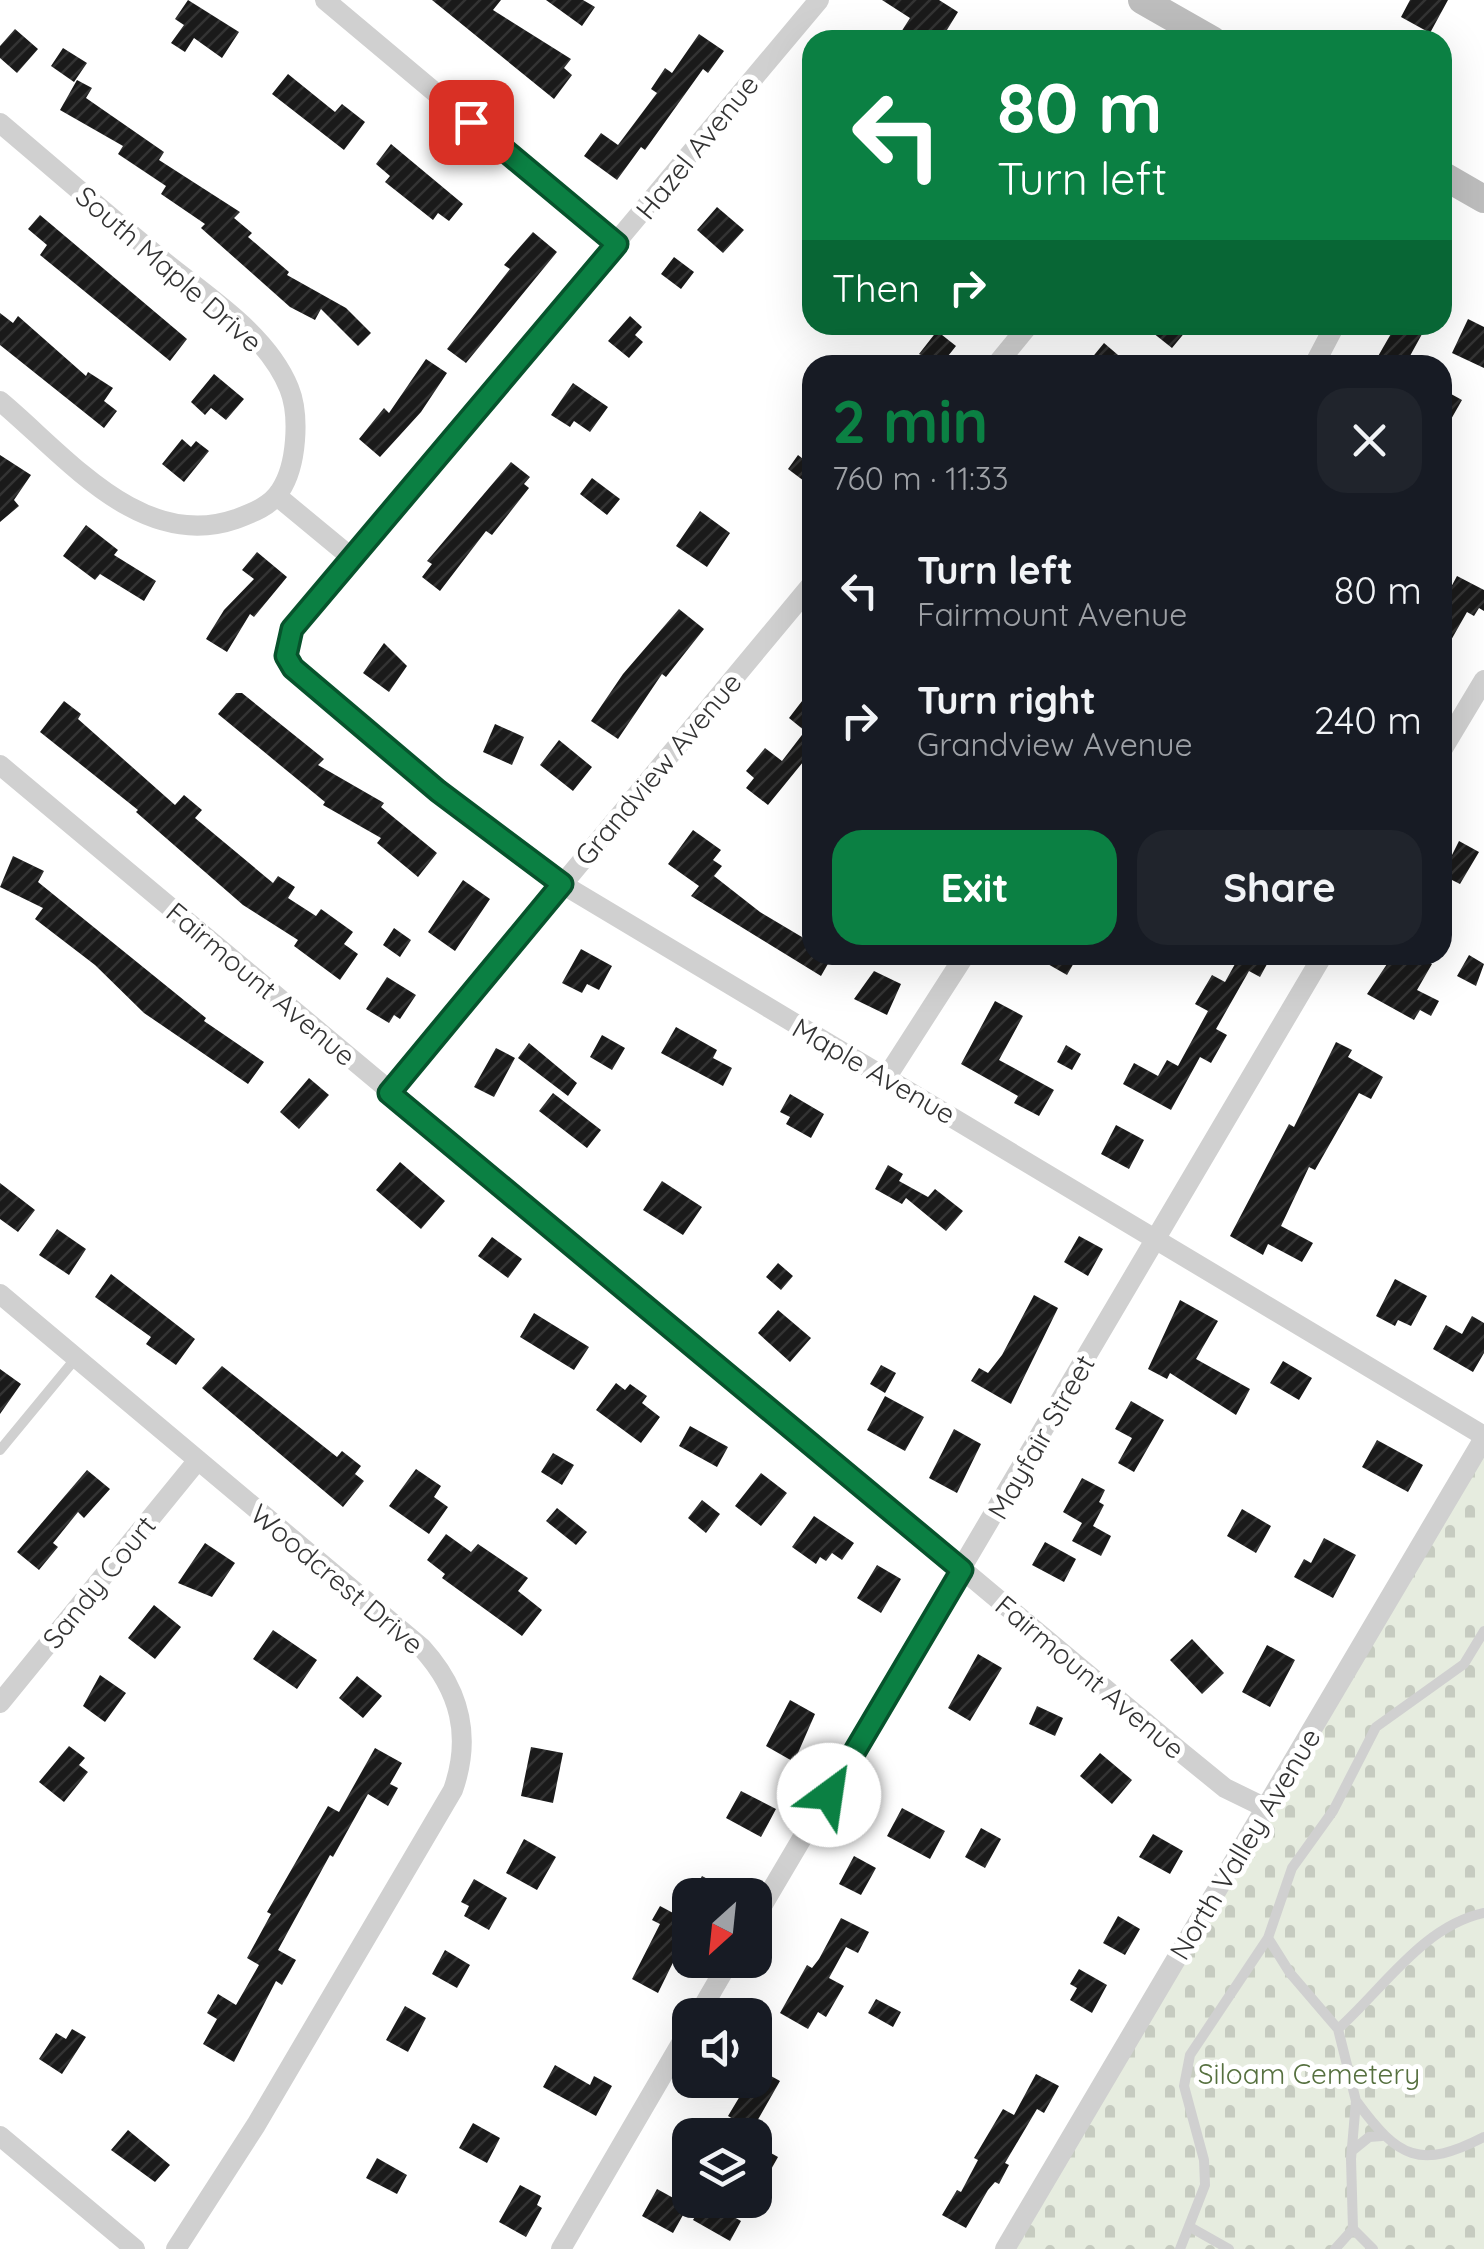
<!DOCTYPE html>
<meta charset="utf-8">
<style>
body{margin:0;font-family:Quicksand,sans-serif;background:#20242c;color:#f1f3f6;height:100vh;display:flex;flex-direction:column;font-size:38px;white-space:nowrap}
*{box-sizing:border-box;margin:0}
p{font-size:32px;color:#9ea1a6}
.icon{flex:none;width:55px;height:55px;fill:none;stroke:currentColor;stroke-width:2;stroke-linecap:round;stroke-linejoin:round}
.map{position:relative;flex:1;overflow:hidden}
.details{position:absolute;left:802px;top:355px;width:650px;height:610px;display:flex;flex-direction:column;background:#171b24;border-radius:30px;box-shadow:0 10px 40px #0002}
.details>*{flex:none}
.hud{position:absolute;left:802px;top:30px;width:650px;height:305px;border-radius:30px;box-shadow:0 10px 40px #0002;background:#0b8043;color:#fff;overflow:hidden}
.needle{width:65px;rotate:207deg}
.buttons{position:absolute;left:672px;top:1878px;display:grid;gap:20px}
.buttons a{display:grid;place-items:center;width:100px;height:100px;border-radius:20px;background:#171b24;box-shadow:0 10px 40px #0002;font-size:50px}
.pin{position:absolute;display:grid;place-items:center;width:85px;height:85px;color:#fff;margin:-42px;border-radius:20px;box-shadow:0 5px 15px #0006}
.me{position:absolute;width:110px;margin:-55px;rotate:31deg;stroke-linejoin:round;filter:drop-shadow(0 0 8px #0008)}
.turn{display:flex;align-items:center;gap:35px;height:210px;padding:0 30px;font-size:45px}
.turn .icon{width:130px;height:130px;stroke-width:2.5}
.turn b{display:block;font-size:70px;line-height:85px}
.then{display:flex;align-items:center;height:95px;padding:0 30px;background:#0003;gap:20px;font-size:38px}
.round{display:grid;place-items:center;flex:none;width:105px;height:105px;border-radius:30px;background:#20242c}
.head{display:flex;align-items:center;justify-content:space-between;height:170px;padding:0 30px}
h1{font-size:60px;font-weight:800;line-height:75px;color:#0b8043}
.cta{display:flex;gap:20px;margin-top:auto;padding:20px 30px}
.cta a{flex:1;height:115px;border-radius:30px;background:#0b8043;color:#fff;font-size:40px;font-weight:800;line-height:115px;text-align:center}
.cta a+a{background:#20242c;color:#f1f3f6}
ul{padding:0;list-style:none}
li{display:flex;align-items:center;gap:30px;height:130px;padding:0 30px}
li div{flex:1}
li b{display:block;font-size:38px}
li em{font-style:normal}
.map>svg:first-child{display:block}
</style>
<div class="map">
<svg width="1484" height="2249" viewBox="0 0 1484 2249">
<defs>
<pattern id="cemetery-stones" width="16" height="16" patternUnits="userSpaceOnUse" patternTransform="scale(2.5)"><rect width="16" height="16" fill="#e6ecdf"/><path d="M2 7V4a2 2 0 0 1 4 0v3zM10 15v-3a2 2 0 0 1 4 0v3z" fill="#c6cbc0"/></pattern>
<pattern id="building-hatch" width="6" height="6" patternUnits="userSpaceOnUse" patternTransform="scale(2.5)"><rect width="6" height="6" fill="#1a1a1a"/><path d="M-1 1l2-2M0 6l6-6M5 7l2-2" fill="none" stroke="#333"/></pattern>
</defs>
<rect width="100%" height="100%" fill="#fff"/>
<path fill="url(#cemetery-stones)" d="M1484,1425V2249H1002Z"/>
<path fill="url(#building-hatch)" d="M188,0L239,32L222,58L194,38L185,52L171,43L184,25L175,19Z
M432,0H501L493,10L571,59L564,68L572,75L554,99Z
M546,0H583L595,7L582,26Z
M882,0H939L958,12L942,38L932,31L927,40H896L910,18Z
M1410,0H1448L1430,33L1401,17Z
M15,29L38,49L17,73L0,58V46Z
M699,34L724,51L708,73L703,69L645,150L641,147L617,180L584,156L601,133L618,145L657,93L651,89L665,68L672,73Z
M63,48L87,63L74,82L51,66Z
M288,74L335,112L342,104L365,122L344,150L272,94Z
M77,80L92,88L86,98L164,152L159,160L240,212L234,218L252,233L248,237L289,272L287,275L346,308L371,333L358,346L321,309L315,320L290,307L201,228L205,224L161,194L166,186L118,154L123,146L60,110Z
M391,144L463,204L449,221L438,213L433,220L385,182L390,176L376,164Z
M717,207L744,230L723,253L697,230Z
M40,215L187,339L170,361L40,255L47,245L28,229Z
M533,232L557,252L466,363L447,349L510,269L504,265Z
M674,257L694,272L681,289L661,274Z
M0,313L13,323L18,316L86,376L88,372L113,388L104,401L117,411L104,428L0,345Z
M630,316L642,327L635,335L643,342L629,358L608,341Z
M1468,319L1484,327V368L1452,353Z
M1143,325H1191L1172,348Z
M1396,325H1427L1405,365H1373Z
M937,331L956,346L941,365L919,354Z
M1104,343L1118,355L1110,365H1086Z
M426,359L447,373L421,412L380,457L359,439L384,408L389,413Z
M214,374L244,399L226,420L211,408L205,415L191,402Z
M573,383L608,407L590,432L574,421L570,427L551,415Z
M1442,389L1462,400L1442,435Z
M182,439L191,447L196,441L209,451L184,482L162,464Z
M0,455L31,475L14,500L19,506L0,522Z
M798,455L812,466V487L788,469Z
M511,462L530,477L524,484L529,488L492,535L486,531L440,591L422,577L432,564L427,561Z
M592,478L620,499L607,515L580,494Z
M700,511L730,533L707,567L676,546Z
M86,525L118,550L114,555L156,581L144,601L100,574L95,580L63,556Z
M257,552L287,577L254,617L250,614L227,652L206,639L224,610L254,579L242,570Z
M1457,576L1484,590V611L1479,608L1474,616L1467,612L1442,656V604Z
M679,609L704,629L666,677L662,674L618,739L591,721L623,674Z
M384,643L407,666L389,692L363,673Z
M812,688V751L768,805L746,788L754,778L746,771L765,748L782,761L805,731L789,718Z
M236,693H242L324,759L318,765L384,803L381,807L437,853L418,877L377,843L381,838L323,805L325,802L218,714Z
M64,701L81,714L78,719L175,805L184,795L202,810L195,818L273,883L278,876L295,887L288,898L316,916L321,909L353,932L344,944L358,954L340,980L294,946L298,940L243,905L136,812L138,810L40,732Z
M495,724L524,737L512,765L483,752Z
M559,740L592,767L573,791L540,765Z
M693,830L721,850L713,860L722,866L714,876L760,912L812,943V955H833L821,976L691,896L699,886L668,864Z
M1459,841L1479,852L1460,884L1442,875Z
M13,856L44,871L38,882L206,1018L204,1021L264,1062L248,1084L144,1013L95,965L35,919L43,908L0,887Z
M463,880L490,899L455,951L428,932Z
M394,928L411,940L400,957L383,945Z
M581,949L612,966L599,990L587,984L582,993L562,983Z
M1032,955H1064L1075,961L1067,975Z
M1218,955H1272L1260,977L1249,971L1216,1029L1227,1035L1211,1063L1200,1057L1171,1110L1123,1084L1134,1063L1158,1076L1167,1060L1178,1066L1208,1011L1195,1004L1212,975L1225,982L1235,964Z
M1393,955H1417L1432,964L1417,990L1439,1001L1431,1016L1420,1010L1414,1020L1367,994Z
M1469,955L1484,964L1476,986L1457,976Z
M874,971L901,984L887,1015L854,999Z
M387,977L416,995L400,1019L394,1015L389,1023L366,1009Z
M995,1001L1023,1016L999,1060L1054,1090L1039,1116L1014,1103L1018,1096L961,1064Z
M676,1027L717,1050L713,1058L732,1068L723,1086L661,1053Z
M602,1035L625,1048L612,1070L590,1057Z
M1336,1042L1352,1050L1348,1057L1383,1077L1371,1099L1359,1093L1315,1170L1309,1167L1281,1226L1313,1243L1302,1262L1268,1244L1263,1255L1230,1236L1289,1124L1294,1127Z
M529,1043L577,1083L568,1096L518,1058Z
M1066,1045L1081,1054L1072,1070L1057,1062Z
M496,1048L515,1058L494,1097L474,1087Z
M309,1078L329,1095L299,1129L280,1112Z
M553,1093L601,1130L587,1148L539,1111Z
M790,1094L824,1114L811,1138L786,1124L790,1117L780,1112Z
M1116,1125L1144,1140L1129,1169L1101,1154Z
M400,1162L445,1201L421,1229L376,1190Z
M888,1165L903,1174L899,1181L928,1197L935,1189L963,1211L946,1231L906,1198L902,1204L875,1189Z
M662,1181L702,1207L683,1235L643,1210Z
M0,1183L35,1210L18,1232L0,1219Z
M57,1229L86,1249L69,1275L39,1255Z
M1079,1236L1103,1249L1088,1276L1064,1262Z
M492,1237L522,1259L508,1278L478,1256Z
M778,1263L793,1276L781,1290L766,1277Z
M111,1274L195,1339L176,1365L146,1344L151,1337L95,1297Z
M1395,1279L1427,1296L1411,1326L1398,1320L1395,1326L1376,1316Z
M1034,1295L1058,1308L1011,1404L971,1381L979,1368L988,1373L1002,1355Z
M1180,1300L1218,1321L1196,1359L1250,1389L1236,1415L1170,1373L1167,1379L1148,1369Z
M778,1310L811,1338L790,1362L758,1333Z
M534,1313L589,1347L574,1370L520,1337Z
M1472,1316L1484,1323V1353L1473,1372L1433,1349L1446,1325L1462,1334Z
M1283,1361L1312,1378L1299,1400L1270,1383Z
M881,1365L896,1373L885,1393L870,1384Z
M222,1366L337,1457L342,1451L361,1466L355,1474L364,1481L343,1507L202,1388Z
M0,1369L21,1384L0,1414Z
M616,1383L625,1390L630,1384L647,1396L642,1403L660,1417L641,1443L596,1410Z
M885,1396L924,1417L905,1451L867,1430Z
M1131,1401L1164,1420L1134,1472L1118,1463L1132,1438L1115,1429Z
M690,1426L728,1447L717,1467L679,1446Z
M954,1429L981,1444L957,1493L929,1478Z
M1377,1440L1423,1465L1408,1492L1362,1467Z
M553,1453L574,1465L562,1485L541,1472Z
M416,1469L441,1486L434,1497L448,1507L429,1534L389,1506Z
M87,1470L110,1489L84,1518L78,1512L53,1543L58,1547L39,1570L17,1552Z
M761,1473L787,1493L761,1526L735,1506Z
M1082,1478L1105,1490L1099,1502L1104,1505L1093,1526L1111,1536L1101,1556L1072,1541L1082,1523L1063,1512Z
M702,1500L720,1514L706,1533L688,1518Z
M557,1508L587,1532L576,1545L546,1521Z
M1242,1509L1271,1526L1256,1553L1227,1536Z
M814,1516L854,1543L842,1560L832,1553L826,1561L820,1557L816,1564L792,1547Z
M446,1534L471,1552L478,1544L528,1578L518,1591L542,1610L522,1636L442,1578L445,1574L427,1560Z
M1324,1538L1356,1555L1333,1598L1294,1577L1304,1559L1311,1563Z
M1045,1542L1076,1559L1064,1582L1032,1565Z
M205,1543L235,1563L212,1597L178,1583Z
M877,1565L901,1579L881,1613L857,1598Z
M154,1605L181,1627L155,1659L128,1638Z
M273,1630L317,1660L297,1689L253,1659Z
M1192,1639L1224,1673L1202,1694L1170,1660Z
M1267,1645L1295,1660L1270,1707L1242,1692Z
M978,1654L1002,1668L970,1721L948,1708Z
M100,1675L126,1693L105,1722L83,1706Z
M357,1676L382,1696L363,1718L339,1698Z
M790,1700L815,1714L794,1762L766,1746Z
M1037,1706L1063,1718L1055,1736L1029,1724Z
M69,1746L85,1758L79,1765L88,1772L64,1802L39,1782Z
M531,1747L563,1753L553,1803L521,1796Z
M375,1748L402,1763L390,1784L398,1788L388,1806L368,1794L333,1857L330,1855L278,1950L296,1960L282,1985L276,1981L234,2062L203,2044L217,2019L207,2013L218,1994L236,2005L259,1965L247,1958L271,1914L267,1912L328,1806L339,1812Z
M1100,1753L1132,1780L1112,1804L1080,1776Z
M741,1791L776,1809L761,1837L726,1818Z
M902,1808L945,1831L930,1859L887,1836Z
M981,1828L1001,1839L985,1868L965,1857Z
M1153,1834L1183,1851L1170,1874L1139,1857Z
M524,1839L556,1857L537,1890L506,1873Z
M854,1856L876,1868L861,1895L839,1884Z
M702,1876L737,1895H691Z
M474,1879L507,1898L489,1930L464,1916L469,1906L461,1902Z
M660,1906L690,1922V1928L658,1993L632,1979L660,1924L652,1920Z
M1118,1916L1140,1929L1125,1955L1103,1943Z
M841,1918L869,1932L858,1953L846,1947L829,1978L844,1986L826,2017L818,2012L808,2029L780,2013L807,1965L812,1968L819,1959Z
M445,1950L470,1965L457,1988L432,1974Z
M1079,1969L1107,1985L1092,2013L1070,2000L1077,1988L1070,1984Z
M876,1999L901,2012L893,2027L868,2013Z
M405,2006L426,2018L408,2052L386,2040Z
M72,2029L86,2037L62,2074L39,2059L56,2033L66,2039Z
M555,2065L590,2085L594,2076L612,2086L596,2116L543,2087Z
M755,2067L780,2081L752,2130L728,2116L740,2096L733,2092L739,2080H755Z
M1036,2074L1059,2086L1044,2113L1037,2109L1005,2163L1009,2165L999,2184L995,2182L988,2190L966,2228L942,2215L957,2190L961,2192L978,2160L974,2158L1003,2109L1014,2115Z
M473,2123L500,2138L487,2163L459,2148Z
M128,2130L170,2165L155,2182L111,2150Z
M755,2144L778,2157L755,2198Z
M377,2158L407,2175L397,2194L366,2178Z
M520,2185L541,2196L537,2205L542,2208L526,2237L499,2222Z
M657,2189L688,2206L673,2233L642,2216Z
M704,2200H723L718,2208L741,2221L730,2241L693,2220Z"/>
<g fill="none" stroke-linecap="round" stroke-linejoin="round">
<path stroke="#d0d0d0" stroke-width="10" d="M0,1450L76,1358
M1268,1938L1290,1973L1338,2029L1356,2101L1351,2159L1353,2229L1335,2249
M1338,2029C1383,1989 1423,1926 1484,1913
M1357,2102C1398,2158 1420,2170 1484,2137
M1353,2150L1369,2137L1382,2136
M1190,2227L1229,2249
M1353,2229L1373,2249
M1180,2249L1205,2185L1204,2160L1184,2086L1190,2055L1268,1938L1292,1868L1333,1811L1376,1727L1464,1664L1484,1631"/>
<path stroke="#d0d0d0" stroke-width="20" d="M325,0L617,245
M819,0L292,629L286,657L293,668L439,791L562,884L1484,1436
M0,123C52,167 104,212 156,255C201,293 266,331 289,388C300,415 297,466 280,491C271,506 252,513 236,519C141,552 66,456 0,401
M996,365L1029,325
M1314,365L1335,325
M277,496L352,558
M1442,750L1484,680
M0,765L1182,1753L1225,1788L1266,1808
M886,1078L965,955
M389,1093L812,584
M0,1294L422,1648C460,1690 472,1736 453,1790L256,2125L176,2249
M0,1703L198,1460
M755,1918L1323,955
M698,2015L730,1960
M0,2136L135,2249
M561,2249L690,2028
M1005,2249L1484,1438"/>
<path stroke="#bdbdbd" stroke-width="28" d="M1142,0L1212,40
M1442,175L1484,199"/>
</g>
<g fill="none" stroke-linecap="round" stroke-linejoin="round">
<defs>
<path id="route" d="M471,122L617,244L292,629L286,656L293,668L438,791L562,884L389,1093L962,1570L829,1795"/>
</defs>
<use href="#route" stroke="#07532c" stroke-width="25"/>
<use href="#route" stroke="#0b8043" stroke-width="18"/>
</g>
<g text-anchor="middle" stroke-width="10" stroke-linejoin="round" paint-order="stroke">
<g font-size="28" fill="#333" stroke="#fff">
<text transform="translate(697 147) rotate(-51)" y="10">Hazel Avenue</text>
<text transform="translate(169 269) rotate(41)" y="10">South Maple Drive</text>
<text transform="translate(658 769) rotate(-50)" y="10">Grandview Avenue</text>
<text transform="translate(261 984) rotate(40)" y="10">Fairmount Avenue</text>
<text transform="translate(874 1071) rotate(30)" y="10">Maple Avenue</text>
<text transform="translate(1041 1437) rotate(-60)" y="10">Mayfair Street</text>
<text transform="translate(337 1579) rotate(40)" y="10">Woodcrest Drive</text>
<text transform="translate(99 1582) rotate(-51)" y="10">Sandy Court</text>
<text transform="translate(1090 1677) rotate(40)" y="10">Fairmount Avenue</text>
<text transform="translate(1245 1844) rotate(-59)" y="10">North Valley Avenue</text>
</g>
<g font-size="28" fill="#56703f" stroke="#fff">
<text x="1309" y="2084">Siloam Cemetery</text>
</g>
</g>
</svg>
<div class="buttons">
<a><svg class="needle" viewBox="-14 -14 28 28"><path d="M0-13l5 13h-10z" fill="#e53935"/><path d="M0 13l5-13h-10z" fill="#9ea1a6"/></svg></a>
<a><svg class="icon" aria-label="sound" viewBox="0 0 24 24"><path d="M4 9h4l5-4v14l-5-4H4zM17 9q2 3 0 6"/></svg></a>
<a><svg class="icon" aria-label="layers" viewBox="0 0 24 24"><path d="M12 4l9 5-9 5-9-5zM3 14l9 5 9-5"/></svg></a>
</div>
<div class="pin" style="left:471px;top:122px;background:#d93025"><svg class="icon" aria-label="arrive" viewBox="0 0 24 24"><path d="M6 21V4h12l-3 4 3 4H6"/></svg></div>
<svg class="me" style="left:829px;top:1795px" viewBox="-20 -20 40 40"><circle r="19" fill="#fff"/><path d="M0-13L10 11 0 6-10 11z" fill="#0b8043"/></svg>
<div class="hud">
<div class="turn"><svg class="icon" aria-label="left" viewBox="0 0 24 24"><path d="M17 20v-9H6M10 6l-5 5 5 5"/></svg><div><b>80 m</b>Turn left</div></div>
<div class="then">Then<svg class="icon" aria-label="right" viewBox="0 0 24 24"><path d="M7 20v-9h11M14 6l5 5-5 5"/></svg></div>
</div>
<section class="details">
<div class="head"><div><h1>2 min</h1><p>760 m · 11:33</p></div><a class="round"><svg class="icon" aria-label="close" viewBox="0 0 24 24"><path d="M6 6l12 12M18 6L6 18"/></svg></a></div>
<ul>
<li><svg class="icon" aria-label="left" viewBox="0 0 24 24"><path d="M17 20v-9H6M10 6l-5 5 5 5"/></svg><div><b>Turn left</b><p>Fairmount Avenue</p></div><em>80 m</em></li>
<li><svg class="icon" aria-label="right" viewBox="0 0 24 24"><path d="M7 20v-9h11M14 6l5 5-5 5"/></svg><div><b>Turn right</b><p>Grandview Avenue</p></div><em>240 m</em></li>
</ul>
<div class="cta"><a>Exit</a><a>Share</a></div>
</section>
</div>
